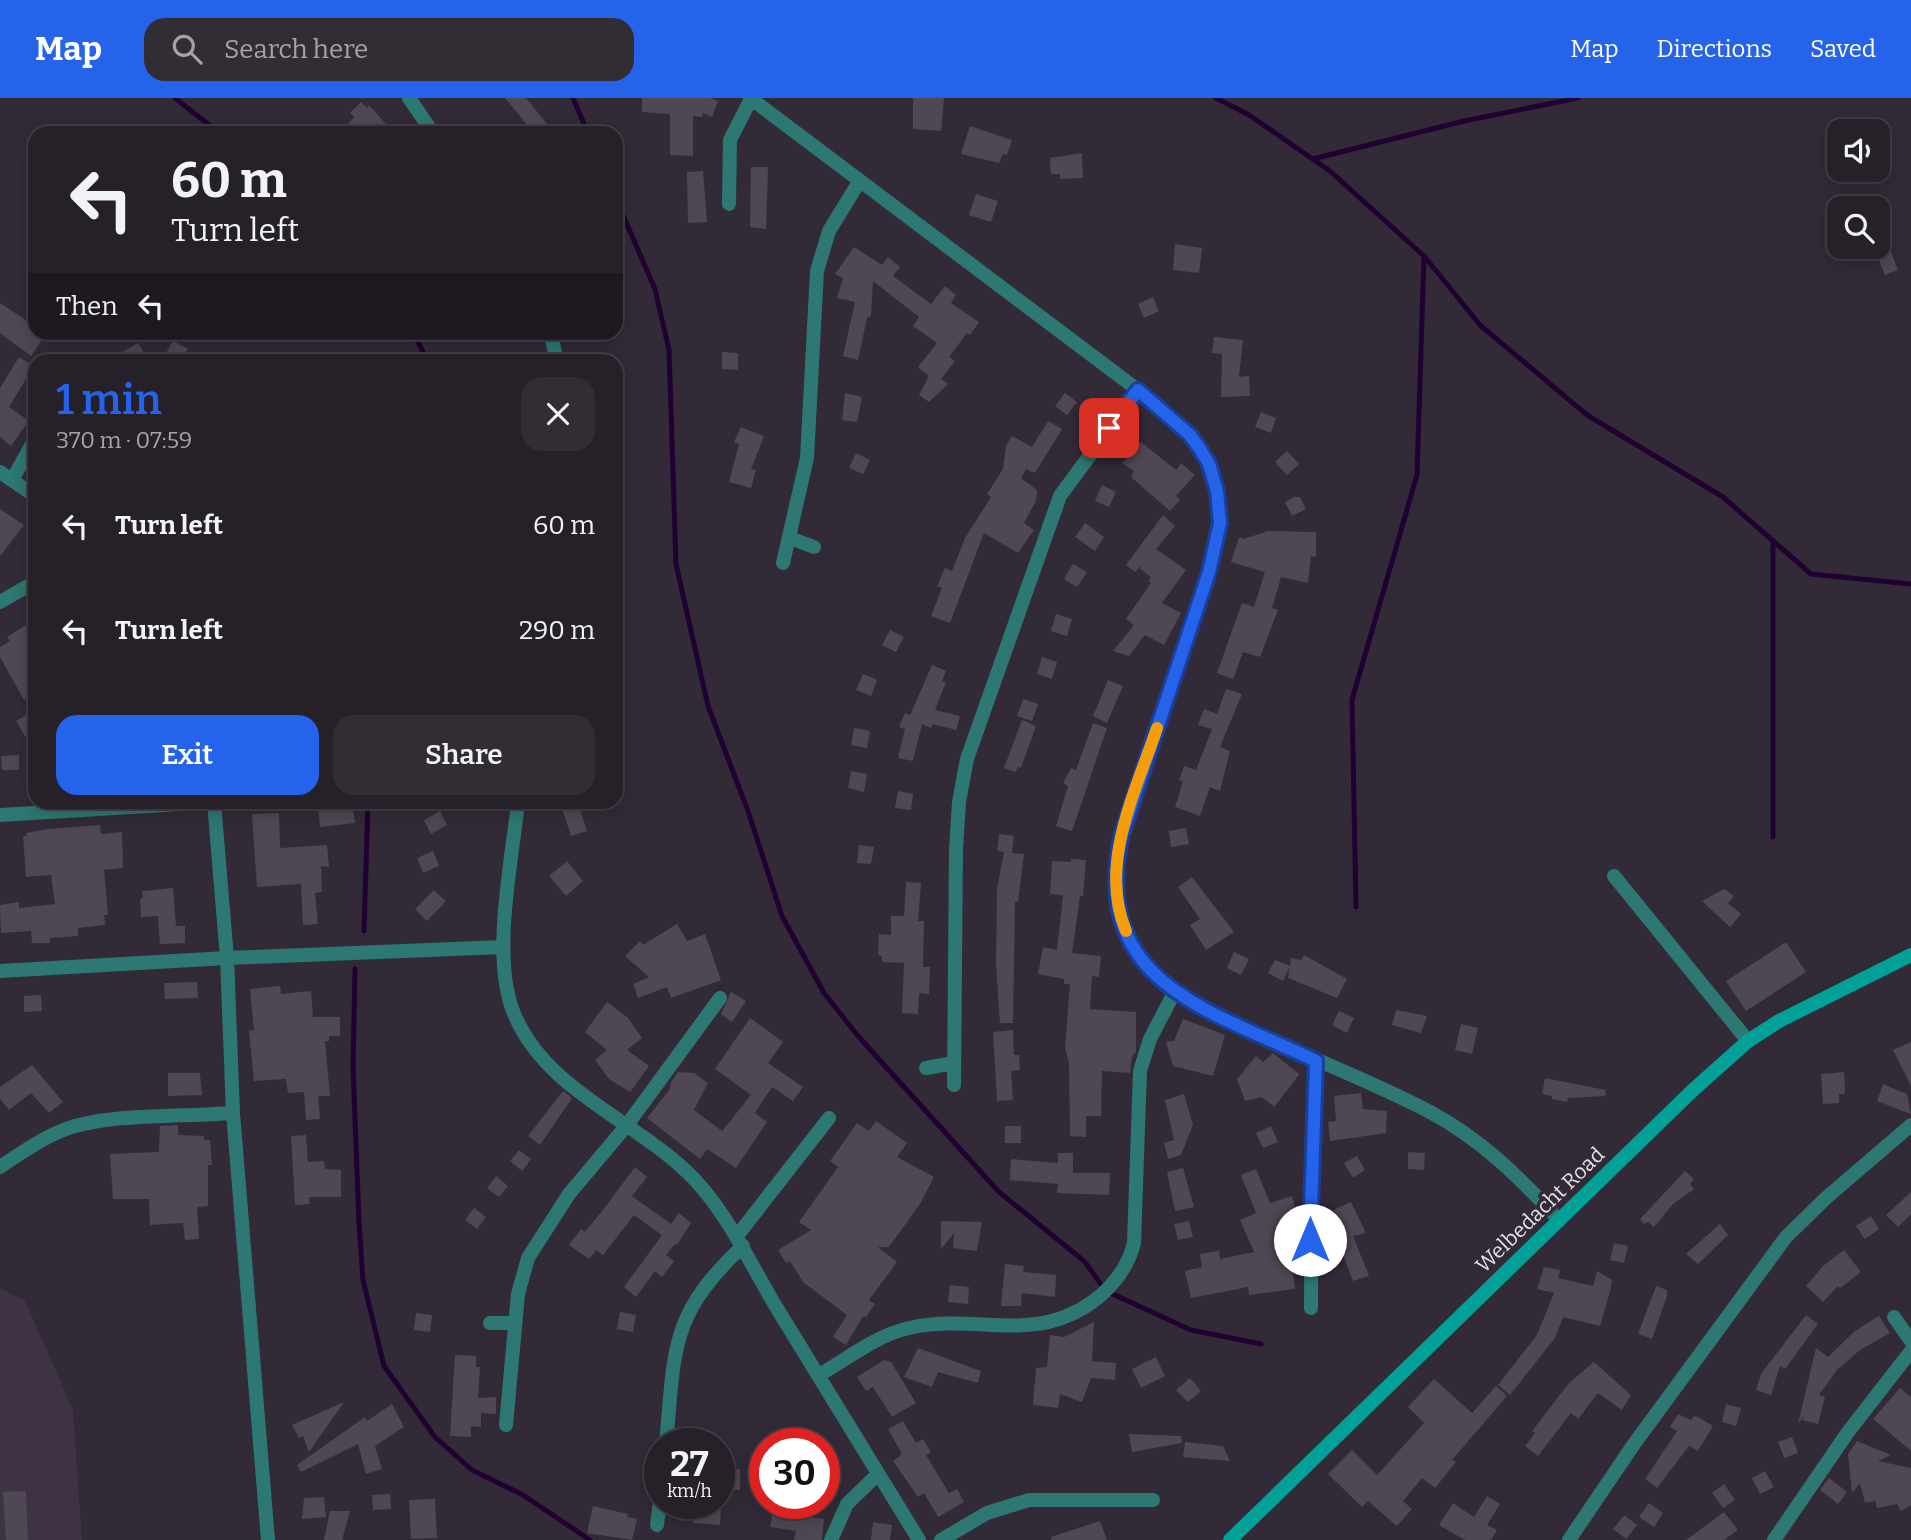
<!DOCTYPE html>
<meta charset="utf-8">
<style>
body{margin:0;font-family:Bitter,serif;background:#322d35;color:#f1f3f6;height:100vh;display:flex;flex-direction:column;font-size:26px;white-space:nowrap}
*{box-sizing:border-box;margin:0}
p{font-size:23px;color:#a4a3a8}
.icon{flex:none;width:38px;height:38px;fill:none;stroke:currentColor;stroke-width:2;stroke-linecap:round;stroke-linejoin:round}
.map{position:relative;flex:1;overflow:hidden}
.details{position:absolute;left:28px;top:256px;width:595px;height:455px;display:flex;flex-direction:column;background:#262029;border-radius:21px;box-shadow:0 4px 18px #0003,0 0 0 2px #423e46}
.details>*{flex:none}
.guide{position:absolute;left:28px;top:28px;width:595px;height:214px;border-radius:21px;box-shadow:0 4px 18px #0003,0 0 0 2px #423e46;background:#262029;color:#f1f3f6;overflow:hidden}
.buttons{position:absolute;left:1827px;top:21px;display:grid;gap:14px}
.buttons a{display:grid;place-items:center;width:63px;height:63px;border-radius:14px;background:#262029;box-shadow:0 4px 18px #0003,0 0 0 2px #423e46;font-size:35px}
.speed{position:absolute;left:644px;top:1330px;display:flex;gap:14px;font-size:35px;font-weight:700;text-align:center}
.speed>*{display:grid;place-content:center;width:91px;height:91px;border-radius:50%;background:#262029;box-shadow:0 4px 18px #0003,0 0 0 2px #423e46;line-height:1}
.speed small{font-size:18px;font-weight:400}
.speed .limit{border:10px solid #d22;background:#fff;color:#111}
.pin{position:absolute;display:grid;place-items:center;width:60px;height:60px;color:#fff;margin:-30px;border-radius:14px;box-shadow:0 4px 10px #0006}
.me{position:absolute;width:77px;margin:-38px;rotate:0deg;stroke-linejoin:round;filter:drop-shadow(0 0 5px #0008)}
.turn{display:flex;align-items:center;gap:24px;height:147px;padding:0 28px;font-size:32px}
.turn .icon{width:91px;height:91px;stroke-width:2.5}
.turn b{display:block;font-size:49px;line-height:60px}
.then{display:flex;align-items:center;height:66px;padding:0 28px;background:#0003;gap:14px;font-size:26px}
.round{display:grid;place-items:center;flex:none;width:74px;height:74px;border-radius:21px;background:#322d35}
.summary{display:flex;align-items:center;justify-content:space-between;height:119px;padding:0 28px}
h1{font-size:42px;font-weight:600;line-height:52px;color:#2563eb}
.primary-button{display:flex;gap:14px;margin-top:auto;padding:14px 28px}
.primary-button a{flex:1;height:80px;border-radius:21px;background:#2563eb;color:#fff;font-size:28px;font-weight:600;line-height:80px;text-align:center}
.primary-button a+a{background:#322d35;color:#f1f3f6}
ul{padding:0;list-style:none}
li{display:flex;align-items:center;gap:21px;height:105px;padding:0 28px}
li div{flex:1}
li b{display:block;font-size:26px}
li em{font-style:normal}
header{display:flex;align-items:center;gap:42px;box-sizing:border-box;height:98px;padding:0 35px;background:#2563eb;color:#fff}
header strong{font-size:33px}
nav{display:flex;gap:38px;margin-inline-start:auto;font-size:24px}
.search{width:490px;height:63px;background:#322d35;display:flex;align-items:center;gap:18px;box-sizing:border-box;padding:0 24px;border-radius:21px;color:#a4a3a8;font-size:26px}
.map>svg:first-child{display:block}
</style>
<header>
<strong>Map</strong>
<div class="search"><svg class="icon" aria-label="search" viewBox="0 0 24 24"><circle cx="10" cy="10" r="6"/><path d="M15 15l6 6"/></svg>Search here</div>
<nav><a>Map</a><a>Directions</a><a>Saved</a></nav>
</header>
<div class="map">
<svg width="1911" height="1442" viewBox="0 0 1911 1442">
<rect width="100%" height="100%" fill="#322a37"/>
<path fill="#3e3245" d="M0,1190L25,1203L73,1312L82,1442H0Z"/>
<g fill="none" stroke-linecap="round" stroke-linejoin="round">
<path stroke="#210032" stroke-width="5" d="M175,0L219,35
M573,0L588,35
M1216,0L1249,17L1330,73L1424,158L1480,227L1587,317L1723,399L1811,476L1911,486
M1313,61L1464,23L1578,0
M616,101L655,191L669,252L676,466L708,608L748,713L782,818L824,895L858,938L999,1094L1084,1163L1106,1193L1191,1232L1261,1246
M413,234L427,262
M1773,739V443
M1356,809L1352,602L1417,377L1424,158
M364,833L368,704
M355,871L353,969L359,1125L363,1182L384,1268L435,1339L472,1372L523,1397L590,1442"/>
</g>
<path fill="#504755" d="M505,0H526L548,27L534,35Z
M642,0H710L718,3L712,19L703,15L702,19L693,18V58L670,57V16L642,14Z
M913,0H944L941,33L913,31Z
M361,4L367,10L369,7L394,35H357L348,26L354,19L350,15Z
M970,28L1012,42L1007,57L1003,56L999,65L961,56Z
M1082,55L1083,80L1060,81V76H1051L1050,60Z
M751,69H768L766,131L750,129Z
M703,73L707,124L688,125L687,74Z
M976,96L998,103L991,124L969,117Z
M1175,146L1202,150L1199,175L1173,172Z
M1888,146L1898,172L1885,177L1875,152Z
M854,149L882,167L888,159L900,169L893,178L931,206L945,188L956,197L951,205L979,224L970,237L967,235L949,259L955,263L941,281L948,286L929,304L919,297L929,278L918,269L937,245L913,228L919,219L873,183L871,217L867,220L858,262L843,258L855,204L837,200L843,180L835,176Z
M1153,199L1159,213L1144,220L1138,206Z
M0,205L35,228V234L46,236L31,258L0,235Z
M1214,239L1243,242L1239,279L1249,278L1250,298L1221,299L1222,256L1212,255Z
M173,243L188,251L182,262L165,257Z
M138,245L148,262H109Z
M722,254L738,255V272L722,271Z
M19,259L34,268L9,309L29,323L11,348L0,339V290Z
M845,295L862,299L857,324L842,322Z
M1065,295L1077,304L1067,317L1055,308Z
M1261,314L1276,320L1271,335L1255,329Z
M1048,323L1062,331L1035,375L1026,371L1021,380L1037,392L1036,403L1024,425L1034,432L1018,455L984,435L950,525L931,518L942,490L937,488L945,470L952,473L965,440L991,399L987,396L1003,371L1006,348L1012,338L1032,349Z
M741,329L764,338L751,371L756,372L751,390L729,384L739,346L734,344Z
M1141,344L1176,372L1181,365L1195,377L1176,398L1180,402L1170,413L1131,379L1134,373L1122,365Z
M1287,353L1299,366L1287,377L1275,364Z
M856,355L870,362L863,376L849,370Z
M1102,387L1116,394L1109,409L1095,403Z
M1294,399H1300L1306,411L1292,418L1285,404Z
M0,411L24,427L0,458Z
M1163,417L1175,428L1156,451L1186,472L1162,505L1181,515L1164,547L1145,537L1129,558L1113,553L1134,527L1126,521L1151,485L1148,483L1151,479L1140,471L1142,467L1135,474L1126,467Z
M1085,425L1104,439L1095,453L1075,439Z
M1268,433L1316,434V459L1311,458L1308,485L1281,479L1272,510L1278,512L1260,559L1243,554L1233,581L1217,575L1242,505L1254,509L1265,474L1231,464L1239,439L1244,441Z
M1073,466L1087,474L1077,489L1064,481Z
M1056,516L1072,521L1067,538L1051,533Z
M35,521V598L24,602L0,559V549L10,543L7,539Z
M890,532L904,539L896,554L882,547Z
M1042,559L1057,564L1052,581L1037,576Z
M932,567L946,573L942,583L946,584L935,612L960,618L956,632L933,626L931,630L922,626L913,663L898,660L905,631L899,629L905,615L910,617Z
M863,576L877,582L871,598L856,592Z
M1108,582L1123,588L1107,625L1093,618Z
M1226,591L1242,596L1220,649L1230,653L1220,693L1210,689L1200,718L1175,709L1183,683L1179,682L1184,668L1196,672L1212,631L1198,627L1204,611L1217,616Z
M1023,601L1038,606L1032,623L1017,618Z
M28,616L35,626V655L16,623Z
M1022,622L1036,628L1021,670L1018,669L1015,674L1004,670Z
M1093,625L1107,630L1072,733L1056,728L1068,688L1063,685L1071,670L1076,672Z
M854,630L870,633L867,650L851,647Z
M19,657V672H2L1,658Z
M851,673L867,676L864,694L848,690Z
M898,693L913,696L911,712L895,710Z
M333,704H352L355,725L320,729L318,708L333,706Z
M560,704H578L587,733L571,738Z
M440,713L447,727L431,736L424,722Z
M279,715L280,750L327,747L329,769L321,768L322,794L315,795L318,826L303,827L301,786L257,789L252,716Z
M100,727L101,736L122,734L123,770L104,772L108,817H104L105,827L78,830V838L50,840V845H32L31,833L1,835L0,807L19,804V810L55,806L51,777L26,779L23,738H27L26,735L48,731Z
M1186,730L1189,746L1171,749L1169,733Z
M999,736L1014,738L1012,755L1024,756L1018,804H1015L1013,925H1000L996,867L997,791L1004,754L997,753Z
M859,747L874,749L871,766L857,765Z
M433,753L439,768L423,775L417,760Z
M1071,761L1086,762L1083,798H1080L1072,855L1101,858L1099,879L1092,878L1090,911L1136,914V953L1132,959L1130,975L1102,973L1101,1018H1086V1039L1070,1038L1069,965L1065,949L1070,886H1064V881L1038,876L1043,849L1057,852L1063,797L1050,796L1052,763L1071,764Z
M567,763L583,783L566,798L549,778Z
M1192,779L1234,834L1206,852L1190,827L1200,821L1178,789Z
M906,784L921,785L918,823H924L923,869H930L929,896L919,895L918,916L902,915L904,865L882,864V858L878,857L879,836L891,837V818H904Z
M173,790L176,828H185V845L160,846L158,818L141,819L140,801L143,800L142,793Z
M1724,791L1734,798L1728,805L1741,816L1730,829L1702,803Z
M434,792L446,803L427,823L415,811Z
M677,826L687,843L705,836L721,882L671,900L667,889L638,900L633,886L649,879L625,858L640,843L643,847Z
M1786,844L1806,874L1746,913L1726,883Z
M1234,854L1249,861L1241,877L1227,870Z
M1304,857L1347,881L1337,900L1288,880L1291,860L1301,862Z
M1275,862L1290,868L1283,883L1268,875Z
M197,884L198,900L165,901L164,885Z
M280,888L281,896L311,893L313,919H340V938H329V943H325L330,998H318L320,1021L306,1022L304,994L288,995L286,981L254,983L249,933L254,932L250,891Z
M731,894L746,903L732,924L721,916Z
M41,897L42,913L24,914V898Z
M607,904L628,920L642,940L627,952L649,968L630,994L609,981L595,962L607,952L585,934Z
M1396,912L1427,918L1421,935L1392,927Z
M1339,913L1354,920L1347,935L1332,927Z
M750,920L783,944L768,965L803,989L793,1003L772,989L755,1015L767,1024L736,1070L707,1051L700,1061L647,1020L670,991L671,984L678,974L694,975L708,985L694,1012L722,1033L751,997L715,971Z
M1183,921L1225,937L1213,978L1173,968L1166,944L1174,943Z
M1461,926L1478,930L1472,956L1455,952Z
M1013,932L1014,957H1019L1020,972L1011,973L1013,1002L997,1003L993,934Z
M1911,944V988L1893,952Z
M1273,955L1299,976L1295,982L1274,1009L1262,999L1245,1003L1237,981L1256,958L1263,964Z
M32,967L63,1004L49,1015L31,995L9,1012L0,1001V989Z
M1844,974L1845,996H1839V1005L1823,1006L1821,976Z
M168,975H200L202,997L168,998Z
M1545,980L1606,992L1605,998L1568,1000L1567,1004L1552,1001V998L1542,996Z
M1883,986L1907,996L1911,1016L1877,1003Z
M563,993L572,1000L540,1047L528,1038Z
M1361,995L1363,1011L1387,1013L1386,1035L1330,1043L1328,1024L1336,1023L1334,998Z
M1184,996L1193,1027L1181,1057L1168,1061L1164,1045L1174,1042L1165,1002Z
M876,1023L907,1045L897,1059L934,1079L920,1106L889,1149H878L897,1164L869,1202L875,1206L866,1219L863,1218L846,1247L833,1239L847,1217L803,1184L790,1163L786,1165L778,1152L811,1132L799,1124L838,1069L830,1063L857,1025L869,1033Z
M178,1027V1037L204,1038V1042H210L212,1067H208V1108L197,1109L199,1141L185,1142L183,1125L150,1127L149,1101H113L110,1056L159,1054L160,1028Z
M1005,1028H1021V1045H1005Z
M1271,1028L1278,1044L1263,1050L1256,1035Z
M306,1037L308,1064L324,1063L325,1071L341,1072V1099H309L310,1106L295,1107L291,1038Z
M519,1052L531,1061L522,1073L510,1063Z
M1408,1054L1425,1055L1424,1072L1408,1071Z
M1058,1055H1073V1075H1110L1109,1097L1057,1095L1058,1086L1010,1082L1011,1061L1058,1065Z
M1357,1058L1365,1072L1353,1080L1344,1065Z
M635,1069L647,1079L632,1098L671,1126L679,1115L691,1125L677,1147L675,1146L666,1157L674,1163L662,1179L655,1173L636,1199L624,1189L662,1137L634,1117L603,1157L596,1152L589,1161L569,1147L581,1131L585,1134L603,1112Z
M1183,1070L1194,1109L1175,1113L1167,1074Z
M1256,1071L1270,1105L1292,1098L1297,1116L1294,1128L1297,1148L1290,1150L1295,1191L1249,1197L1248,1189L1191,1200L1185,1173L1202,1169L1200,1156L1219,1153L1220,1161L1254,1154L1240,1122L1256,1115L1241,1077Z
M1685,1073L1694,1081L1690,1086L1694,1091L1673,1106L1654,1129L1648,1124L1644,1126L1640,1121Z
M496,1078L508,1088L499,1099L487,1090Z
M1911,1094V1116L1898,1129L1886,1117Z
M1351,1104L1366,1135L1353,1138L1369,1178L1353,1183L1341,1152L1333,1112Z
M474,1110L486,1119L477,1131L465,1122Z
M1871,1118L1879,1131L1865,1141L1856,1128Z
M941,1123L982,1124L977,1153L953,1150L954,1135L941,1151Z
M1189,1123L1193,1139L1178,1142L1174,1126Z
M1720,1126L1728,1137L1698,1166L1686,1156Z
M1614,1145L1628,1148L1624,1165L1610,1162Z
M1844,1152L1861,1174L1840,1190L1838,1188L1823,1204L1806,1188L1823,1168Z
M1005,1166L1024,1168L1023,1174L1056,1177L1055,1199L1022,1195L1021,1208H1001Z
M1544,1169L1560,1172L1558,1180L1593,1188L1597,1173L1612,1182L1611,1190L1600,1228L1563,1219L1555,1240L1510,1297L1498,1287L1537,1237L1554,1195L1537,1191Z
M950,1187L969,1189L968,1206L948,1204Z
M1656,1188L1667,1192V1198L1652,1241L1638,1236Z
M620,1214L636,1217L633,1234L617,1231Z
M416,1215L432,1217L430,1234L414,1232Z
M1806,1217L1818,1226L1785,1271L1780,1268L1771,1297L1756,1292L1761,1276Z
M1879,1218L1890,1235L1860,1252L1837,1272L1819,1297L1825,1299L1818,1326L1803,1322L1804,1318L1798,1326L1816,1250L1828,1259L1855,1233Z
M1094,1224L1092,1263L1116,1265L1115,1282L1091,1280L1082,1304L1060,1296L1058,1310L1033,1307L1036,1270L1047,1269L1050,1237L1064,1239Z
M918,1250L981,1273L978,1285L938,1274L932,1289L904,1279Z
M455,1257L476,1258V1269H480L478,1300L496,1299V1316L481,1315V1329L471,1328V1339L450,1338Z
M1156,1259L1165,1278L1141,1290L1132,1271Z
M884,1262L891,1264L916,1305L892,1319L873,1289L866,1293L857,1279Z
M1594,1264L1631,1297L1622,1312L1598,1295L1578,1321L1571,1315L1538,1358L1525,1348L1535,1335L1532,1333L1569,1285Z
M1190,1280L1201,1293L1188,1304L1176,1292Z
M1434,1281L1472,1315L1496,1288L1507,1298L1452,1362L1456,1364L1435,1390L1422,1380L1403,1403L1412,1411L1397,1428L1368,1403L1362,1409L1328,1376L1352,1352L1377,1377L1424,1325L1408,1309Z
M1900,1290L1911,1299V1353L1873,1321Z
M344,1304L309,1354L303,1338L299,1340L292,1327Z
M392,1306L404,1329L375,1348L382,1371L366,1376L358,1346L301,1374L297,1367L365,1319L367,1323Z
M1726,1306L1741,1310L1736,1328L1722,1324Z
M1678,1316L1691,1322L1694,1318L1698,1319L1713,1328L1698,1353L1689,1348L1657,1390L1645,1381L1677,1333L1670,1329Z
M903,1323L916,1345L923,1341L931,1354L926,1357L949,1395L957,1391L964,1404L938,1419L924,1395L918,1399L893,1363L902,1356L888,1331Z
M1129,1336L1181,1338L1182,1345L1132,1354Z
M1792,1339L1798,1355L1784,1360L1778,1344Z
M1857,1343L1891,1357L1878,1363L1911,1370V1407L1901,1413L1897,1406L1877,1410L1875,1403L1865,1405L1860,1385L1852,1395L1848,1356Z
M1185,1344L1223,1348L1230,1363L1183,1359Z
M720,1371H740V1392H720Z
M1765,1373L1774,1389L1760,1396L1752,1380Z
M1829,1380L1847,1394L1838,1406L1820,1392Z
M1724,1386L1735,1402L1723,1410L1712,1395Z
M26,1393L28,1442H6L3,1394Z
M390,1396L391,1411L373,1412L372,1397Z
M1487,1398L1500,1406L1487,1427L1497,1432L1491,1442H1465L1439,1427L1453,1405L1474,1419Z
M324,1399L326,1419L302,1421L304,1400Z
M435,1401L437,1440L411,1441L409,1402Z
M774,1405H799L797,1418L824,1421L822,1442H794L796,1433L770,1429Z
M1649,1405L1663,1415L1654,1429L1639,1419Z
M593,1408L628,1416L627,1419L637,1421L632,1442L587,1435Z
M695,1410L721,1412L720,1427L693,1425Z
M330,1413H350L342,1442H324Z
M1724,1414L1738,1432L1724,1442H1686Z
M1624,1417L1637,1427L1626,1441L1613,1431Z
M1100,1423L1107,1442H1051V1439Z
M873,1424L892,1427L890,1442H871Z"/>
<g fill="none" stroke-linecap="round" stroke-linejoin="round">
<path stroke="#2d7872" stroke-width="14" d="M409,0L433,35
M750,0L1138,292C1191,335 1228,368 1218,442L1118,751C1114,790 1117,829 1141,862C1170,902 1218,917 1261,937C1317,963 1375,985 1430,1014C1481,1041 1520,1080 1559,1122
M729,106L730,42L751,1
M550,234L557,262
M0,374L35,398
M12,382L35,341
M790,440L814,449
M783,465L807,360L817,173L829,133L859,84
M0,504L35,484
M214,704L227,860L233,1015L268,1442
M518,704C512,764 490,862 515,918C550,999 649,1026 703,1091C734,1128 753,1171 778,1212C825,1289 872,1366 919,1442
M0,717L214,704
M1614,778L1748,943
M0,873L227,860L503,849
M926,970L954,965
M954,987L956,751L959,704L967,661L1060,398L1138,292
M0,1069C21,1055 42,1040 66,1031C110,1015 183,1019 233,1015
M737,1138L829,1020
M1311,1210L1312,1040L1316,963
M1894,1219L1911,1243
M490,1225H515
M819,1277C847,1261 877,1237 909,1230C978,1214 1037,1250 1100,1198C1116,1184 1129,1166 1134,1145L1140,973L1150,941L1174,895
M506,1327L518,1196L528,1160L569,1096L627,1027L720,900
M666,1346C675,1251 669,1217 743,1148
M657,1427L660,1403
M831,1442L847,1406L878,1376
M941,1442L987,1415L1029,1402H1153
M1569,1442L1634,1346L1786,1139L1826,1100L1911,1027
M1774,1442L1848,1334L1911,1253"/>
<path stroke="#01a198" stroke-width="14" d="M1230,1442L1692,993L1748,943L1779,923L1911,857"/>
</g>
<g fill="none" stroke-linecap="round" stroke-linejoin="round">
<defs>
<path id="route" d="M1109,330L1138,292L1190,337L1200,351L1209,366L1217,393L1220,425L1209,474L1122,736C1088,885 1210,912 1316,963L1310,1142"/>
</defs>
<use href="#route" stroke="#184099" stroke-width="18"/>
<use href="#route" stroke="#2563eb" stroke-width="12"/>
<path stroke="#f59e0b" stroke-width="12" d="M1126,833C1098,766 1136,693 1157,630"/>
</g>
<g text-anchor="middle" stroke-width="7" stroke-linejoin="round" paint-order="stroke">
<g font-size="21" fill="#e5e0e8" stroke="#322a37">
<text transform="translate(1540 1112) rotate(-44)" y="7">Welbedacht Road</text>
</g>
</g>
</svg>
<div class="buttons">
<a><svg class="icon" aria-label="sound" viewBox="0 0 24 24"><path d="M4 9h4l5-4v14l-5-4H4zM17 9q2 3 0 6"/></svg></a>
<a><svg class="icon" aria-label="search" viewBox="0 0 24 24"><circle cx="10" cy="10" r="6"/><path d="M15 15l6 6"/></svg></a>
</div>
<div class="speed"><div>27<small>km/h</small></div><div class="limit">30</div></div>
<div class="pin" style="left:1109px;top:330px;background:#d93025"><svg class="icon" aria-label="arrive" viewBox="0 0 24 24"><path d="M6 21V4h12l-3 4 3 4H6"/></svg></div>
<svg class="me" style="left:1310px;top:1142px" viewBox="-20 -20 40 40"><circle r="19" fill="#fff"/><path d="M0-13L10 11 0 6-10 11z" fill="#2563eb"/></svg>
<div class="guide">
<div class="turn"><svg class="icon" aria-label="left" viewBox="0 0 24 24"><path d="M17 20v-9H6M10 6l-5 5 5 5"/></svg><div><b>60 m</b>Turn left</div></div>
<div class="then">Then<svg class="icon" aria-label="left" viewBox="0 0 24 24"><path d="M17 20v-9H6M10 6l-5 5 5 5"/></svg></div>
</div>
<section class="details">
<div class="summary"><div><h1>1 min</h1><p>370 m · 07:59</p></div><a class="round"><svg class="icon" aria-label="close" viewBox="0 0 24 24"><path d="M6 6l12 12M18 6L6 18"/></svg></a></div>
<ul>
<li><svg class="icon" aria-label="left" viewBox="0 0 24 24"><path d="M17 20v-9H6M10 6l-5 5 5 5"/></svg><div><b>Turn left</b></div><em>60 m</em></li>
<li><svg class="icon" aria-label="left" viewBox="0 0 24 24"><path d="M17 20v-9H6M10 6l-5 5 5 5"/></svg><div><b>Turn left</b></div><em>290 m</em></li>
</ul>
<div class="primary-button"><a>Exit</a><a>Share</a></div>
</section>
</div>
